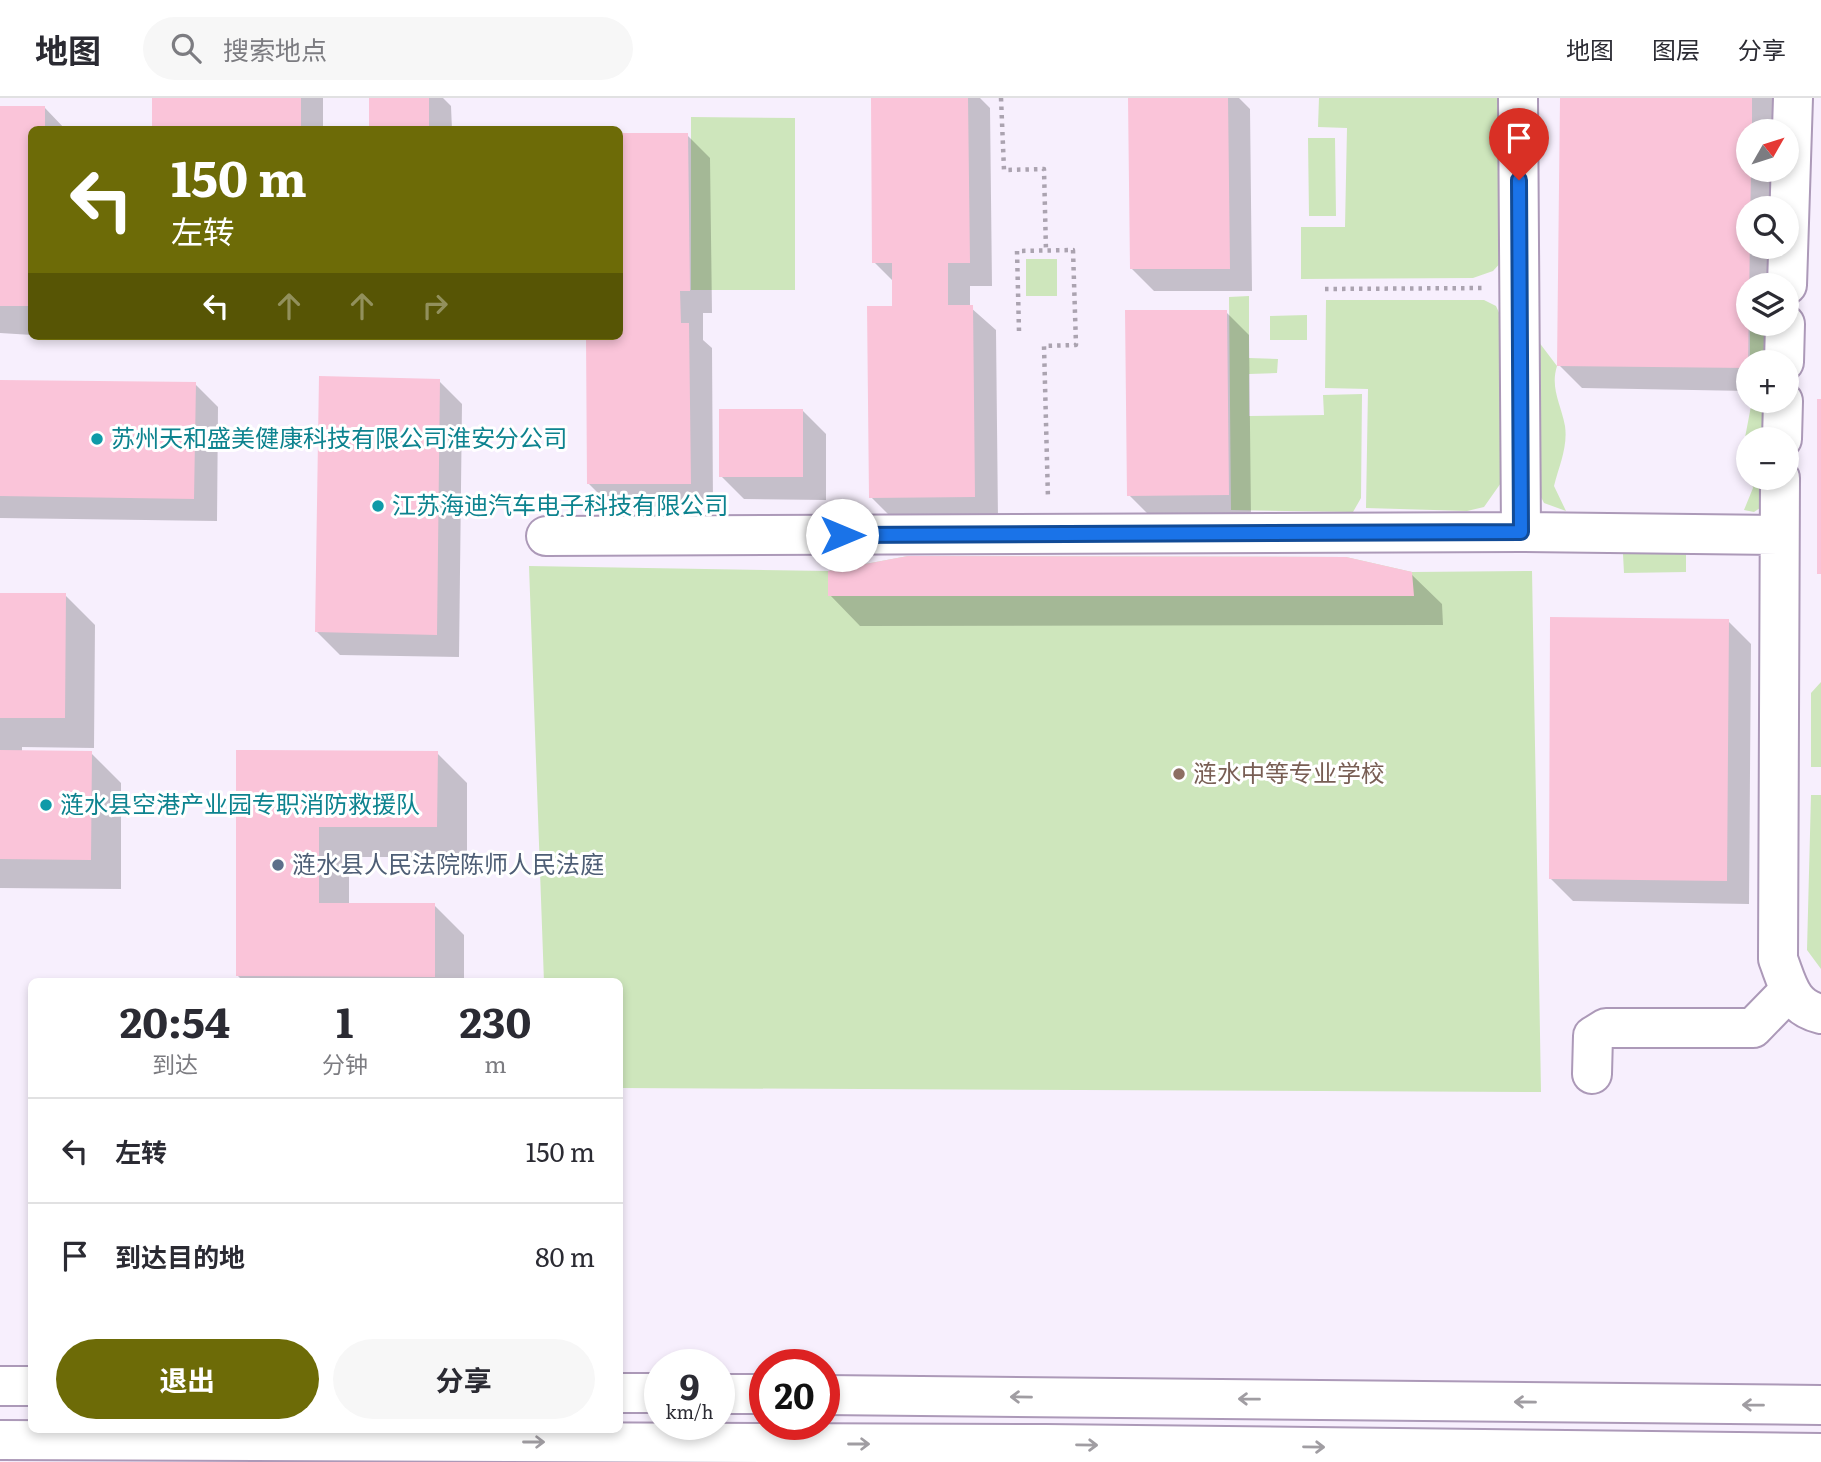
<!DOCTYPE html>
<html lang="zh">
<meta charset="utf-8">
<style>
body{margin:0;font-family:Literata,"Noto Sans SC",serif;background:#f7f7f7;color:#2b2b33;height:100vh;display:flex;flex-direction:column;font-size:26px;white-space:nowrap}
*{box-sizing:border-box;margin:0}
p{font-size:23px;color:#7c7c81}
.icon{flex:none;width:38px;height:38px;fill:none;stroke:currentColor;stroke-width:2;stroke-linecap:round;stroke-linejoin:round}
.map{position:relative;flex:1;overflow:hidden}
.details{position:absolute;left:28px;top:880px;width:595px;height:455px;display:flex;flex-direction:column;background:#fff;border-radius:10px;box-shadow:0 4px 10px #0003}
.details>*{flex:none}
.banner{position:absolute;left:28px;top:28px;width:595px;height:214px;border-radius:10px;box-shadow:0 4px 10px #0003;background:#6d6b07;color:#fff;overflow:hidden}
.needle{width:46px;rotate:51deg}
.buttons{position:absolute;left:1736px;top:21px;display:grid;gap:14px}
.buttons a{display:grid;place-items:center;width:63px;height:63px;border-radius:50%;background:#fff;box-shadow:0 4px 10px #0003;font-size:35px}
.speed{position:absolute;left:644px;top:1251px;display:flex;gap:14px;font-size:35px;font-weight:700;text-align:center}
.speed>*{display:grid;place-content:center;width:91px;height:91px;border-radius:50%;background:#fff;box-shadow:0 4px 10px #0003;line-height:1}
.speed small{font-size:18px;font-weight:400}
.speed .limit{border:10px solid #d22;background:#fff;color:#111}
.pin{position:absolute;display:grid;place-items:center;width:60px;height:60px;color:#fff;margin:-72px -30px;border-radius:50% 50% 50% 0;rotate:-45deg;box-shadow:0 0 7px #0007}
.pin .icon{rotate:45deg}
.me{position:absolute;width:77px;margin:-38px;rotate:90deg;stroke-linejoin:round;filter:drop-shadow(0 0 5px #0008)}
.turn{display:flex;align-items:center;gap:24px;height:147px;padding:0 28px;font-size:32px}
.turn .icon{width:91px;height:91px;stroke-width:2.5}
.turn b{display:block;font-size:49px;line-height:60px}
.lanes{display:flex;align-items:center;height:66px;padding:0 28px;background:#0003;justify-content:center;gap:35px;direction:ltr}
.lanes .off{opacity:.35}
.eta{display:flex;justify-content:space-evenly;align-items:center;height:119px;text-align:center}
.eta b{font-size:42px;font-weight:700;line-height:49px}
.cta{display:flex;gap:14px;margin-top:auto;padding:14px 28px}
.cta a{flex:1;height:80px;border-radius:42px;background:#6d6b07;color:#fff;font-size:28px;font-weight:700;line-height:80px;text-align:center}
.cta a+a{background:#f7f7f7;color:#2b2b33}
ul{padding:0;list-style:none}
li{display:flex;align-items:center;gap:21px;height:105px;padding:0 28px;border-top:2px solid #e1e1e2}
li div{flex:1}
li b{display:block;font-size:26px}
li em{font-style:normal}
header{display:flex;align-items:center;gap:42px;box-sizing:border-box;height:98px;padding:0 35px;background:#fff;border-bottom:2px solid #e1e1e2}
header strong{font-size:33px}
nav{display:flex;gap:38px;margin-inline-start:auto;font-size:24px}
.search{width:490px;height:63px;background:#f7f7f7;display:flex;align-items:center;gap:18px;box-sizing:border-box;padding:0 24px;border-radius:38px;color:#7c7c81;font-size:26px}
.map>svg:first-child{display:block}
</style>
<header>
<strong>地图</strong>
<div class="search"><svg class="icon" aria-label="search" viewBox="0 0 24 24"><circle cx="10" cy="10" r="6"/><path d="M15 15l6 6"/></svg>搜索地点</div>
<nav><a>地图</a><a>图层</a><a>分享</a></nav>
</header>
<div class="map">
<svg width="1821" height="1364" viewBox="0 0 1821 1364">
<rect width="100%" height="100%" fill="#f7effd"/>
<path fill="#cee6bc" d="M1319,0H1503L1504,161L1493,173L1473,180L1301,181V129H1345L1347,30L1318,29Z
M691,19L795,20V192H691Z
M1308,40H1335L1336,118H1309Z
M1026,161H1057V198H1026Z
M1249,198V260L1278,261L1277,275L1249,276V318L1324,317L1323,297L1362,296L1361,400L1353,414L1231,412L1229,199Z
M1326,202H1484L1496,208L1501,219L1503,382L1484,409L1467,413L1366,410L1368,291L1325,290Z
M1307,217V242H1270V218Z
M1750,233H1770V264H1750Z
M1532,235L1557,268C1550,290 1561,306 1565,328C1568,349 1559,368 1554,388L1566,413L1544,405L1537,391Z
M1752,303H1770L1769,341H1748V370L1743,350Z
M1751,380H1769L1766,406L1754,414L1744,412L1753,390Z
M1686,454V474L1624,475L1623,456Z
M908,458L1346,459L1412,474L1532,473L1541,994L620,990V884H544L529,468L828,473Z
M1821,584V669H1811V595Z
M1811,697H1821V871L1807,852Z"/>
<path fill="#0003" d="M153,0H323V32H154Z
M370,0H443L451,8L452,32H371Z
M873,0H980L990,10L992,188H970V209L996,232L998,421L894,422L871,399L894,209V184L874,164Z
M1130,0H1239L1250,11L1252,193H1154L1131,170Z
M1561,0H1774V33H1748V72H1774V110H1748V149H1773V187H1748V226H1773L1772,264H1748V293L1582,290L1559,267Z
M0,9L45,10L66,32H32V237L0,235Z
M620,37H687L710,60L712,215H703V242L712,250L713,408L612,409L589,386L588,238H620Z
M1226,214L1249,237L1251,420H1152L1129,397Z
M0,283L195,286L218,309L217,423L0,420Z
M439,283L462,306L459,559L340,557L317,534Z
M803,313L826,336V402L744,401L721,378Z
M1411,476L1442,506L1443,527L860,528L830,497Z
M0,496L65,497L95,527L94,650L22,649V654L91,655L121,685V791L0,790Z
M1728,523L1751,546L1749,806L1573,803L1550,780Z
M238,654L437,655L467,685V759H349V806L434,807L464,837V884H244L238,878Z"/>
<path fill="#fac4d9" d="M152,0H301V32H152Z
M369,0H429V32H369Z
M871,0H968L970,165H948V207H973L975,399L869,400L867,208H892V165H872Z
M1128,0H1228L1230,171H1130Z
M1560,0H1752V33H1748V72H1751L1748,270L1557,268Z
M0,8H45V32H32V208H0Z
M620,35H688L690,193H680L681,225H689L691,386H587L586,238H620Z
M1125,212H1227L1229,397L1127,398Z
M319,278L440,281L437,537L315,534Z
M0,282L196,284L194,401L0,398Z
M1817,301H1821V476H1817Z
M719,311H803V379H719Z
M908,458L1346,459L1412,474L1414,498H828V473Z
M0,495H66L65,620H0Z
M1550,519L1729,521L1727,783L1549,781Z
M0,652L92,653L91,762L0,761Z
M236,652L438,653L437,729H319V805H435V879L236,878Z"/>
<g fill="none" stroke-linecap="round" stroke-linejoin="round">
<defs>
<path id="minor" d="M1518,0L1521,434
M1787,187L1793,0
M1784,264L1785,226
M1782,341L1783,303
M1780,380L1778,861C1788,887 1791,909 1821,916
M546,438L1521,434L1778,437
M1592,976L1593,938L1606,930H1753L1790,892
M0,1288H32
M620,1295H660
M719,1296H765
M824,1297L1821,1307
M0,1342L1046,1346L1821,1355"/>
</defs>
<use href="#minor" stroke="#ac99b8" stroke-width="42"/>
<path stroke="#aba3b0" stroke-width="4.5" stroke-dasharray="3.5 5" stroke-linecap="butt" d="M1001,0L1004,72L1044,71L1046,153
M1325,191L1485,190
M1019,233L1017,153L1073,152L1076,247L1044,248L1048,401"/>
<use href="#minor" stroke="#fff" stroke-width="38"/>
</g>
<defs><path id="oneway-shaft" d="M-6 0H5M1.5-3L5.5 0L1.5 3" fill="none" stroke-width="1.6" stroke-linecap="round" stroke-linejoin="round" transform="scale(1.75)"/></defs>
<g stroke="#a09da2">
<use href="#oneway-shaft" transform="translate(1021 1299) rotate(-179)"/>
<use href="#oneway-shaft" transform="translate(1249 1301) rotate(-179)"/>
<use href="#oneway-shaft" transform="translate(1525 1304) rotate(-179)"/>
<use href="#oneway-shaft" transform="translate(1753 1307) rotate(-179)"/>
<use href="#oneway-shaft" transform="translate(534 1344)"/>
<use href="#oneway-shaft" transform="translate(859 1346)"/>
<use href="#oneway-shaft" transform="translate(1087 1347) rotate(1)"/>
<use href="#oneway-shaft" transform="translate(1314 1349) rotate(1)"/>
</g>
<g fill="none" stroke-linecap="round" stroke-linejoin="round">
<defs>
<path id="route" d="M842,437L1521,434L1519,82"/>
</defs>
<use href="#route" stroke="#114b97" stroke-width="18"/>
<use href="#route" stroke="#1a73e8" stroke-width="12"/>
</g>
<g fill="#0f9aa8" stroke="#fff" stroke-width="2.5">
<circle cx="97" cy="341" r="7"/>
<circle cx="378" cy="408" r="7"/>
<circle cx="46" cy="707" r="7"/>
</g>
<circle fill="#8d6e63" stroke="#fff" stroke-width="2.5" cx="1179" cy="676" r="7"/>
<circle fill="#5c6f8a" stroke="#fff" stroke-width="2.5" cx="278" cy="767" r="7"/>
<g text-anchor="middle" stroke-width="6" stroke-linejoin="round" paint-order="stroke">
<g font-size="24" fill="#0d838f" stroke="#fff" text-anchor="start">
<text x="111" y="349">苏州天和盛美健康科技有限公司淮安分公司</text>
<text x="392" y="416">江苏海迪汽车电子科技有限公司</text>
<text x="60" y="715">涟水县空港产业园专职消防救援队</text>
</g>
<g font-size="24" fill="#785e54" stroke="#fff" text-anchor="start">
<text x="1193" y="684">涟水中等专业学校</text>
</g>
<g font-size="24" fill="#4e5e75" stroke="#fff" text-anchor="start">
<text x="292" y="775">涟水县人民法院陈师人民法庭</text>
</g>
</g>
</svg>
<div class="buttons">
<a><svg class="needle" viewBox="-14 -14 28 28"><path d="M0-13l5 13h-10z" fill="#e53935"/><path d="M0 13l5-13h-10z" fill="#7c7c81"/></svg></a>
<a><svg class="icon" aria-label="search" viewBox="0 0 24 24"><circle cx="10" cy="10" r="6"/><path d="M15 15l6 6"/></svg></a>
<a><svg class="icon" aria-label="layers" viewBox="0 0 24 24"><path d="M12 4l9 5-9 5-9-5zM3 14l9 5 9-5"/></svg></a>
<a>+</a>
<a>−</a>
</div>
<div class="speed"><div>9<small>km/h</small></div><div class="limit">20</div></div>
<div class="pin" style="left:1519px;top:82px;background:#d93025"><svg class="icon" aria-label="arrive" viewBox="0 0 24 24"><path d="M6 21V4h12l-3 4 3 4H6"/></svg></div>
<svg class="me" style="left:842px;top:437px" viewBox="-20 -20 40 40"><circle r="19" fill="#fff"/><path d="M0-13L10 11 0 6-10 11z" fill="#1a73e8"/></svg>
<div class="banner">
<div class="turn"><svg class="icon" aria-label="left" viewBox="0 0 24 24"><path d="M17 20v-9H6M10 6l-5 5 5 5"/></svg><div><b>150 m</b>左转</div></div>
<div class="lanes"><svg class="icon" aria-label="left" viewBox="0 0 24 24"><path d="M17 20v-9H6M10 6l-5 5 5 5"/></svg><svg class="icon off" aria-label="ahead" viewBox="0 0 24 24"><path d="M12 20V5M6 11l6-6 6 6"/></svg><svg class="icon off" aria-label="ahead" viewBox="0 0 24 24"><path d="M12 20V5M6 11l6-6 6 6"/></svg><svg class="icon off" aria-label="right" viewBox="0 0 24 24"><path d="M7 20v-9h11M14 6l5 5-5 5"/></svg></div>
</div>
<section class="details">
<div class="eta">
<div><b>20:54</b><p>到达</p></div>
<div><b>1</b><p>分钟</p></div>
<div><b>230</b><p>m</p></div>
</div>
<ul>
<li><svg class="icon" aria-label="left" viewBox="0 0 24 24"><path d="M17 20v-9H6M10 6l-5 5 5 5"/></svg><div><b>左转</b></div><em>150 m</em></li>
<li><svg class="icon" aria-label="arrive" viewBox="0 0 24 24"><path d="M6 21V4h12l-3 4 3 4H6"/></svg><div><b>到达目的地</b></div><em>80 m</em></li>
</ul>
<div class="cta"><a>退出</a><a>分享</a></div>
</section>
</div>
